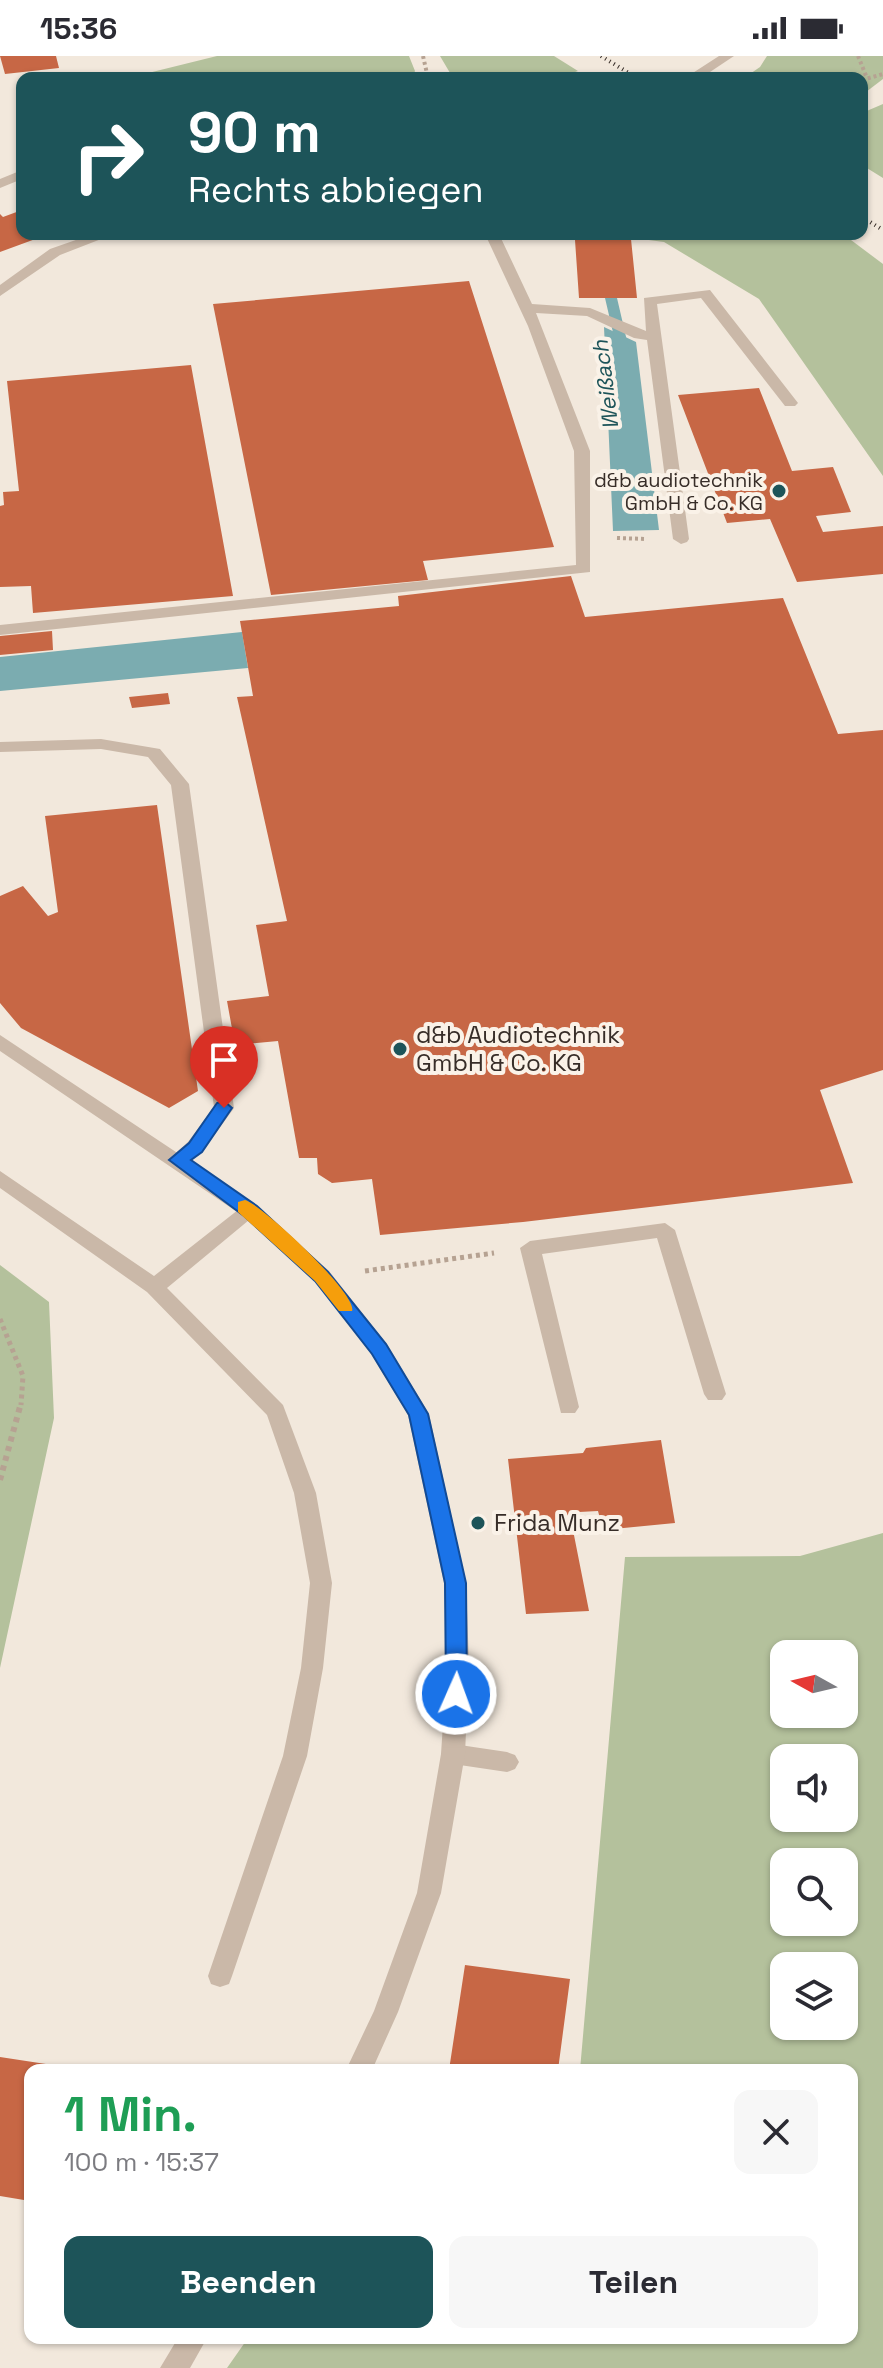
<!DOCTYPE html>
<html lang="de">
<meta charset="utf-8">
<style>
body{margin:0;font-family:"Space Grotesk",sans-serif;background:#f7f7f7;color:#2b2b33;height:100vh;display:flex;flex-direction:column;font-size:30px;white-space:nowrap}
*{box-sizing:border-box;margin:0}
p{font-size:26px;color:#7c7c81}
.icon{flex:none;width:44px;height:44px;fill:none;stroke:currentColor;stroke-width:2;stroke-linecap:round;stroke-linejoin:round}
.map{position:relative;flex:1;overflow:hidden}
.sheet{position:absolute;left:24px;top:2008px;width:834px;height:280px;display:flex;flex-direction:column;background:#fff;border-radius:16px;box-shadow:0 2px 6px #0004}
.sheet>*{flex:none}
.hud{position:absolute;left:16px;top:16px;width:852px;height:168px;border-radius:16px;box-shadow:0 2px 6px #0004;background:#1d5459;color:#fff;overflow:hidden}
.needle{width:52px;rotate:278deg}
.fabs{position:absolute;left:770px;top:1584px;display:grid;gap:16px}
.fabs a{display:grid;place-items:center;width:88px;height:88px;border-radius:16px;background:#fff;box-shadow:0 2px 6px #0004;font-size:40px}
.pin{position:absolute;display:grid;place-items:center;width:68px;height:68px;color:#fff;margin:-82px -34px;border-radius:50% 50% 50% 0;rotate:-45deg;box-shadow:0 0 8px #0007}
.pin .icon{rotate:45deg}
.me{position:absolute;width:88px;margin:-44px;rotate:2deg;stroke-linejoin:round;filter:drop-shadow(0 0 6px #0008)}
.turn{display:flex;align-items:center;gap:28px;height:168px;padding:0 40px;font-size:36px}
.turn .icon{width:104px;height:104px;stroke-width:2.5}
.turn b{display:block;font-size:56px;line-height:68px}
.round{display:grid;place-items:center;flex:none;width:84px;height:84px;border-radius:16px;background:#f7f7f7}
.headline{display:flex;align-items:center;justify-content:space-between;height:136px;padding:0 40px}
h1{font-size:48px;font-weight:600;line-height:60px;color:#1e9e55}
.action{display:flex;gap:16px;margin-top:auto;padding:16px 40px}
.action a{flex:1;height:92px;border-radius:16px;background:#1d5459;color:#fff;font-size:32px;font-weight:600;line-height:92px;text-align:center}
.action a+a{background:#f7f7f7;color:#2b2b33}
.status{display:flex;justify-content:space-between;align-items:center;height:56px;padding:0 40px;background:#fff;direction:ltr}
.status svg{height:22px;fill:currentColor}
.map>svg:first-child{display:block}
</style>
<div class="status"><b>15:36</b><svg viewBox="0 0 49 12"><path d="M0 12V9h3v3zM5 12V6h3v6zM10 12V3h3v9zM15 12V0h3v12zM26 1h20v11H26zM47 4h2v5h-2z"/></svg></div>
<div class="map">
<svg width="883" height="2312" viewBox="0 0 883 2312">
<rect width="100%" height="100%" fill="#f2e8dc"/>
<path fill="#b4c19c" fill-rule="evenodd" d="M217,0H409L415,15L412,22H128Z
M440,0H554L578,15L558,22H453Z
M767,0H883V23L862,39V22H744L760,11Z
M883,48V122L862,109V57Z
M627,178H843L883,208V420L759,243L664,186L626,181Z
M0,1209L49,1246L54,1362L0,1612Z
M883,1477V2312H227L248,2282H852V2014H580L625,1501L800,1500ZM784,1598H844V1658H784ZM784,1702H844V1762H784ZM784,1806H844V1866H784ZM784,1910H844V1970H784Z"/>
<path fill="#7bacb0" d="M604,271L636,286L659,474L613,475Z
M242,576L248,612L0,635V601Z"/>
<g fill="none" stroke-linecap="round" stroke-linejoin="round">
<path fill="#7bacb0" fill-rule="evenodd" d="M597,178H609L617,242L630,298L624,302L618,298L605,242Z"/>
</g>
<path fill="#c76745" d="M0,0H56L59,12L5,18Z
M22,154V178H49L0,196V158L3,161Z
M602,183H631L637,242H579L575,184Z
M469,225L554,491L423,505L428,524L271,539L213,248Z
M191,309L233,540L33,557L31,530L0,531V450L4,449L3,436L19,435L7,325Z
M759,332L792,415L833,411L851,456L816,460L823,476L883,470V518L797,526L770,463L727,467L678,339Z
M571,520L585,561L783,542L838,678L883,674V1014L820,1034L853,1127L523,1166L380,1179L372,1123L332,1127L318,1118L317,1102H299L278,985L235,989L227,945L269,940L256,869L287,865L237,641L253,640L240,565L399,550L398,540Z
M52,575L53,594L0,599V580Z
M168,637L170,648L132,652L129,641Z
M157,749L198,1035L169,1052L21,972L0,947V840L23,830L48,860L58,856L45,760Z
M661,1384L675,1467L603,1474L598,1455L579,1456V1465L571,1464L589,1555L526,1558L508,1403L583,1397L586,1392Z
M465,1909L570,1923L558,2014H449Z
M0,2001L72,2012L30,2014V2145L0,2140Z"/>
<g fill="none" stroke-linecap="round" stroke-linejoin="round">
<path stroke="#b6a292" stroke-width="4" stroke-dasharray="3 3" stroke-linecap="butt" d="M423,0L428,22
M858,0L867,22
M862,24L883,18
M617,482L647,483"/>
<path stroke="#b6a292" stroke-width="5" stroke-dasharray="4 4" stroke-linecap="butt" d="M365,1215L494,1197
M0,1263L23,1320L21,1349"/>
<path stroke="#b6a292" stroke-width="6" stroke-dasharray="5 5" stroke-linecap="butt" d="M0,1424L21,1347"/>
<path fill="#cab8a8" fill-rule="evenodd" d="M22,114V123L0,132V123Z
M485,178H499L532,248L590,252L646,275L644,242L710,234L798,347L795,350H785L701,242L657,248L689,483L687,486L681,488L673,483L647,284L634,282L587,260L536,257L590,395V516L0,579V569L576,509L574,395L528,270Z
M101,683L160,693L189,728L234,1052L202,1096L178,1111L168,1104L188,1086L214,1051L171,729L148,701L101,693L0,696V686Z
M0,1115L154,1220L243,1150L250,1148L260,1155L167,1232L283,1349L316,1437L332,1527L323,1612L307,1700L232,1920L229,1928L220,1931L211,1928L208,1920L283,1700L301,1612L310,1527L294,1437L267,1359L147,1236L0,1132Z
M665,1167L675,1174L726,1338L722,1344H708L704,1338L657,1182L542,1198L579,1351L575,1357H561L520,1192L530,1185Z
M453,1688L507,1696L515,1699L519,1706L515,1713L507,1716L453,1708L445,1705L441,1698L445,1691Z"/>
<path fill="#cab8a8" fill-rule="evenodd" d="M719,0H734L701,22H685Z
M93,178H114L60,199L0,240V229L50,193Z
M0,979L257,1150L329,1215L386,1287L429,1358L466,1527L469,1608L465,1698L441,1837L398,1956L372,2014H346L374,1955L417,1837L441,1698L447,1608L444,1527L408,1359L372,1299L315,1225L243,1160L0,995Z
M178,2282H207L190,2312H160Z"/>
<path stroke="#372d28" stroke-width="4" stroke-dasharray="1 4" stroke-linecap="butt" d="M601,0L637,22
M862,161L883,174"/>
</g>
<path fill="#1a73e8" stroke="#114b97" stroke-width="2" d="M224,1045L232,1052L202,1096L191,1104L257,1150L328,1216L386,1288L428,1358L466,1527L467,1638L464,1644L456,1647L446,1638L445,1527L409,1359L372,1298L315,1225L244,1160L169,1104L189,1087L217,1047Z"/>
<path fill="#f59e0b" d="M245,1144C264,1150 359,1240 352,1255H339L315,1225L238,1156V1146Z"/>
<g fill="#1d5459" stroke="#faf2e8" stroke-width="3">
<circle cx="779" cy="435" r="8"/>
<circle cx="400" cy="993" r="8"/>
<circle cx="478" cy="1467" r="8"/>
</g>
<g text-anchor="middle" stroke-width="8" stroke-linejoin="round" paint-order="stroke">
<g font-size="20" fill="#372d28" stroke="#faf2e8" text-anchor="end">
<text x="763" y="431">d&amp;b audiotechnik<tspan x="763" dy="23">GmbH &amp; Co. KG</tspan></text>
</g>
<g font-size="22" font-style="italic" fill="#1d5459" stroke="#faf2e8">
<text transform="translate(605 329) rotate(-97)" y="8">Weißach</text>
</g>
<g font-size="24" fill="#372d28" stroke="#faf2e8" text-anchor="start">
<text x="416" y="987">d&amp;b Audiotechnik<tspan x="416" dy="28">GmbH &amp; Co. KG</tspan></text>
<text x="494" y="1475">Frida Munz</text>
</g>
</g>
</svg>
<div class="fabs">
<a><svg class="needle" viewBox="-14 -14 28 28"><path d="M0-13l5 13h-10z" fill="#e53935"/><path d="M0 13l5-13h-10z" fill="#7c7c81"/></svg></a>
<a><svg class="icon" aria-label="sound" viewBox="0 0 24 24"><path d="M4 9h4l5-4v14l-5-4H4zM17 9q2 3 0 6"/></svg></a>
<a><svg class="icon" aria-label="search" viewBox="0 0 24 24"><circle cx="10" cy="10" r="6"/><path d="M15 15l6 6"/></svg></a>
<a><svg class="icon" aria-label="layers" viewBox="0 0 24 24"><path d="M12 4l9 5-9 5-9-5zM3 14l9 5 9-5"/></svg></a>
</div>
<div class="pin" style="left:224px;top:1052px;background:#d93025"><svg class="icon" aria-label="arrive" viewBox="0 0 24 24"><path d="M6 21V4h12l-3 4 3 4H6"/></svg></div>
<svg class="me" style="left:456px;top:1638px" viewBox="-20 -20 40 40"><circle r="17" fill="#1a73e8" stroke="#fff" stroke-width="3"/><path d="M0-11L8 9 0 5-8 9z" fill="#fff"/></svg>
<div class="hud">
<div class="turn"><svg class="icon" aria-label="right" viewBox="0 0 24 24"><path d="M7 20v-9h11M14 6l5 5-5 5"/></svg><div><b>90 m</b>Rechts abbiegen</div></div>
</div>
<section class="sheet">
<div class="headline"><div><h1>1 Min.</h1><p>100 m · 15:37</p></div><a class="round"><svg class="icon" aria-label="close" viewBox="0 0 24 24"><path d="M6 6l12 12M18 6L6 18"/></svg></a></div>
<div class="action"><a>Beenden</a><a>Teilen</a></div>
</section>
</div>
